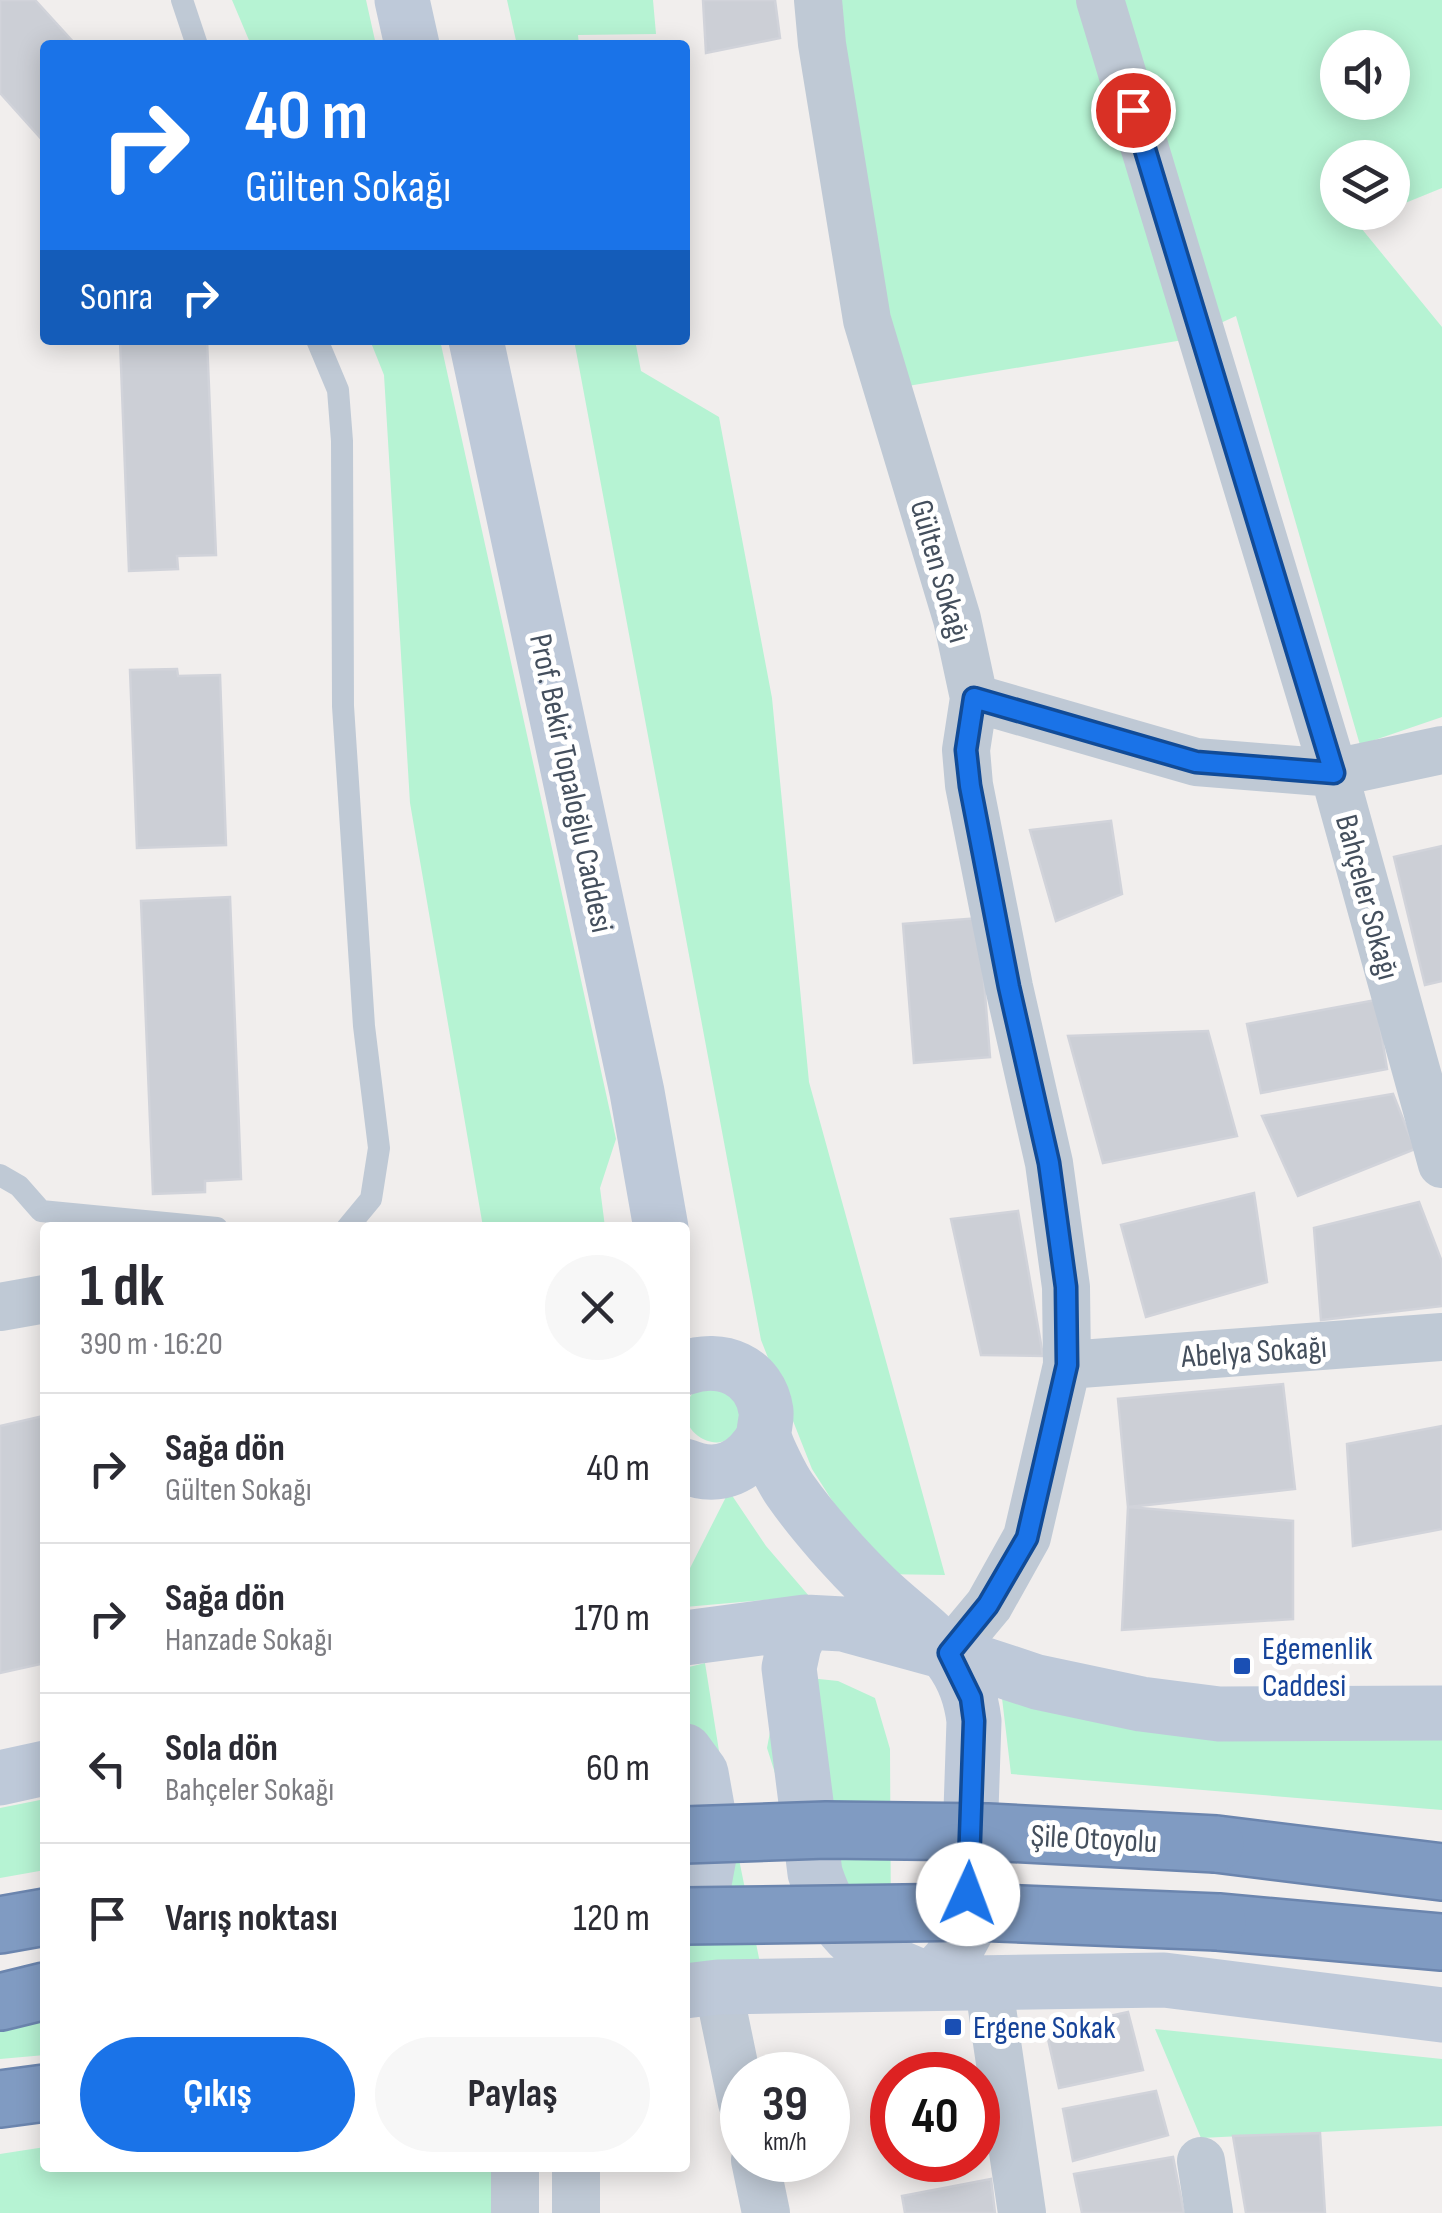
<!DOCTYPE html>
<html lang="tr">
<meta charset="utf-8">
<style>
body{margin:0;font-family:"Sofia Sans Condensed",sans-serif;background:#f7f7f7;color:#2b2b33;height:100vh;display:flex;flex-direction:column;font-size:38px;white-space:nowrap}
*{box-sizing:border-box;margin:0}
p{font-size:32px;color:#7c7c81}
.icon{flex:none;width:55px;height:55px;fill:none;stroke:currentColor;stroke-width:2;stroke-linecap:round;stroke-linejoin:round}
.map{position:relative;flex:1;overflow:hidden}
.drawer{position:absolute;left:40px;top:1222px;width:650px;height:950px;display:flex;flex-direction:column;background:#fff;border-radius:10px;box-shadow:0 5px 25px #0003}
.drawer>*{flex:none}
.hud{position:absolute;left:40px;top:40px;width:650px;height:305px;border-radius:10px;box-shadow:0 5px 25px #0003;background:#1a73e8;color:#fff;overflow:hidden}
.controls{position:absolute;left:1320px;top:30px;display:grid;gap:20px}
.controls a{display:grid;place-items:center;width:90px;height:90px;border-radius:50%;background:#fff;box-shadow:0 5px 25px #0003;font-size:50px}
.speed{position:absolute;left:720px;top:2052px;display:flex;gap:20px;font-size:50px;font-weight:700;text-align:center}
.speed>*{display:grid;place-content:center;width:130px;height:130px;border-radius:50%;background:#fff;box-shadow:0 5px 25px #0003;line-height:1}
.speed small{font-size:25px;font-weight:400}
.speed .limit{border:15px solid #d22;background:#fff;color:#111}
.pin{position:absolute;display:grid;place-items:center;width:85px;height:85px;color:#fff;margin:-42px;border:5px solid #fff;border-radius:50%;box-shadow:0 2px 10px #0007}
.me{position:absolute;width:110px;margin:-55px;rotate:2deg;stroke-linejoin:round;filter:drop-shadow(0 0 8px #0008)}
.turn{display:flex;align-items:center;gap:35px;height:210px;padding:0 40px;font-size:45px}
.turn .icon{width:130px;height:130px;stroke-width:2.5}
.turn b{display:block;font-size:70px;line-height:85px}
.then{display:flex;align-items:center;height:95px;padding:0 40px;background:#0003;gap:20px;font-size:38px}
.round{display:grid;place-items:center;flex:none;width:105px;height:105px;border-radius:52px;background:#f7f7f7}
.summary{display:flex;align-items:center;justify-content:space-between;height:170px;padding:0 40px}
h1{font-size:60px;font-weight:700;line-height:75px}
.button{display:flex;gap:20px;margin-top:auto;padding:20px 40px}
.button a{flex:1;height:115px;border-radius:60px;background:#1a73e8;color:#fff;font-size:40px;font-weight:700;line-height:115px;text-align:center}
.button a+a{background:#f7f7f7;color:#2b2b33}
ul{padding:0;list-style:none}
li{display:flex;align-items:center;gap:30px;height:150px;padding:0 40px;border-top:2px solid #e1e1e2}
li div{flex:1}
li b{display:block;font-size:38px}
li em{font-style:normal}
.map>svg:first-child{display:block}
</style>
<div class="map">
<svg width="1442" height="2213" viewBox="0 0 1442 2213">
<rect width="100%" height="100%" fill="#f1eeed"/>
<path fill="#b6f3d3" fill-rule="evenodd" d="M232,0H366L376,45H251Z
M507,0H653L656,34L578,35L579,45H517Z
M796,0H1442V188L1393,208L1392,158H1338V212L1381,213L1357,223L1442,327V717L1360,745L1236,316L1183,340L890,389ZM1338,48H1392V102H1338Z
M370,340H440L616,1139L600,1188L605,1227H483L410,803L384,375Z
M574,340H635L641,371L719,417L772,698L809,1082L945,1575L879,1574L812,1469L761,1340Z
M710,1380L747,1410C742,1418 738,1432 730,1438C705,1457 655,1410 710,1380Z
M729,1491L766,1546L809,1596L685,1607V1578Z
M705,1663L726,1795L760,1963L685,1974V1668Z
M800,1677L838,1681L875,1698L890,1749L891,1934L826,1933L767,1748L777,1695Z
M1002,1698L1442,1739V1810L1011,1774Z
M45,1799V1870L0,1878V1808Z
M45,2021V2055L0,2059V2029Z
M1155,2029L1442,2059V2126L1201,2138Z
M45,2147V2168H490L496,2184L493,2213H0V2154Z"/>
<path fill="#cccfd6" stroke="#d1d3da" stroke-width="2.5" d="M0,0H35L76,45H45V143L0,93Z
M703,0H775L780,38L706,53Z
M120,340H207L216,555L177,556L178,569L129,571Z
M177,669L178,676L220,675L226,845L137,848L130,670Z
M1111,821L1122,894L1056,921L1030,830Z
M1442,846V981L1425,985L1394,857Z
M230,897L241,1179L205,1181V1192L153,1194L141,901Z
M979,918L990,1057L914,1063L903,924Z
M1376,1000L1387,1069L1261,1093L1247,1024Z
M1208,1031L1237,1136L1103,1163L1068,1036Z
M1393,1094L1415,1149L1298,1196L1262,1116Z
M1254,1193L1267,1282L1146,1317L1121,1225Z
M1419,1202L1442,1262V1306L1321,1320L1314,1228Z
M1018,1211L1043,1356L981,1355L951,1219Z
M1283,1384L1295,1489L1128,1507L1118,1399Z
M43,1416L45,1663L0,1673V1426Z
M1442,1426V1529L1353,1546L1347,1444Z
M1128,1507L1293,1521V1619L1122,1630Z
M1128,2012L1143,2070L1059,2088L1046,2030Z
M1156,2091L1168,2135L1073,2161L1063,2109Z
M1320,2133L1325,2213H1246L1233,2136Z
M1173,2157L1184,2213H1082L1074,2174Z
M991,2179L995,2213H905L902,2196Z"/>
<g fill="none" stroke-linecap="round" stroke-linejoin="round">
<defs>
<path id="highway" d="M1216,1844L1442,1872
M1218,1922L1442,1942
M0,1925L45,1917
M0,2002L45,1991
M0,2099L45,2093"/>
</defs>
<use href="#highway" stroke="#6b85ae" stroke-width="60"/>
<path stroke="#bfc9d5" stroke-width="22" d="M182,0L197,45
M317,340L338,390L342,441L343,706L364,1026L379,1148L371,1199L347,1228
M0,1175L19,1186L41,1211L217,1228"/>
<path stroke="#bfc9d5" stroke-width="48" d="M818,0L822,44L867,320L957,619L974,698L966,750L969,785L1009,987L1049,1163L1066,1287L1067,1365L1027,1537L989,1605L949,1653
M1100,0L1334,773L1442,1164
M974,698L1196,762L1334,773L1442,750
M0,1307L45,1299
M1067,1365L1442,1337
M988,1981L1022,2213
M718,1987L742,2103
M755,2160L766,2213
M1201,2161L1209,2213
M515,2168V2213
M576,2168V2213"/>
<path stroke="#bec9d9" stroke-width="55" d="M402,0L412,45
M476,340L637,1092L661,1228
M685,1368C721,1355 760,1370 766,1411C767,1419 764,1426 764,1434C765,1446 783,1480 790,1490C813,1523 848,1562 876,1589C922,1633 966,1652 974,1721L967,1929L950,1960L931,1981
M685,1466C719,1481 747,1467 764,1436
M805,1622L794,1645L789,1668L815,1873C836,1937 865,1954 924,1978
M685,1638L805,1622L843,1624L949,1653L1037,1682L1141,1704L1219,1714L1442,1713
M685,1751L701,1773L709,1818V1857L703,1889L685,1917
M0,1778L45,1768
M685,1991L718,1987L1164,1980L1442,2015"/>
<use href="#highway" stroke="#809bc2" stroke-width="55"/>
<defs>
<path id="highway-bridge" d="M685,1835L826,1830L987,1832L1216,1844
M685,1916L975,1912L1218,1922"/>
</defs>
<use href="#highway-bridge" stroke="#6b85ae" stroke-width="60" stroke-linecap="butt"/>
<use href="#highway-bridge" stroke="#809bc2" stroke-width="55"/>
</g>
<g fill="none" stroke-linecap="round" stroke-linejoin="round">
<defs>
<path id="route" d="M968,1894L974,1721L971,1698L949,1653L988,1605L1027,1538L1067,1365L1066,1287L1049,1163L1009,987L970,786L966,750L974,698L1196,762L1334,773L1133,110"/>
</defs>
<use href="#route" stroke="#114b97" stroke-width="25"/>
<use href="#route" stroke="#1a73e8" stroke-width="18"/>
</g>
<g fill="#1a4fb4" stroke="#fff" stroke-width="4">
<rect x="1232" y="1656" width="20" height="20" rx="5"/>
<rect x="943" y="2017" width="20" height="20" rx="5"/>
</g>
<g text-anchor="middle" stroke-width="10" stroke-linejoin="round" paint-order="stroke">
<g font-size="32" fill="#444f5d" stroke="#fff">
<text transform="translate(941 571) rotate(74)" y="11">Gülten Sokağı</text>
<text transform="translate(572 783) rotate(78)" y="11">Prof. Bekir Topaloğlu Caddesi</text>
<text transform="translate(1368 897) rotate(75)" y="11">Bahçeler Sokağı</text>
<text transform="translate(1254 1351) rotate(-4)" y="11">Abelya Sokağı</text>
<text transform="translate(1094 1838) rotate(3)" y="11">Şile Otoyolu</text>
</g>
<g font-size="32" fill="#164399" stroke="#fff" text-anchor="start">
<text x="1262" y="1659">Egemenlik<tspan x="1262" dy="37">Caddesi</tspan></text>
<text x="973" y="2038">Ergene Sokak</text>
</g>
</g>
</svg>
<div class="controls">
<a><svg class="icon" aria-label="sound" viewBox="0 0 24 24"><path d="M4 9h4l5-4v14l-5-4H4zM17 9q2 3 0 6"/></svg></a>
<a><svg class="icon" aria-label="layers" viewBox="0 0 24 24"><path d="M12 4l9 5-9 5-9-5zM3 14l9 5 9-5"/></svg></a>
</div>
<div class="speed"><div>39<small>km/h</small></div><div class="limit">40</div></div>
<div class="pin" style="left:1133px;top:110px;background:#d93025"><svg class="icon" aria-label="arrive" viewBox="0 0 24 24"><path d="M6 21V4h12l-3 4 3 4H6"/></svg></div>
<svg class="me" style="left:968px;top:1894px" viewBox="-20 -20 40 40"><circle r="19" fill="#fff"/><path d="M0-13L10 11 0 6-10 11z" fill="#1a73e8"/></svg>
<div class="hud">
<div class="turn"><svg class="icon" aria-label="right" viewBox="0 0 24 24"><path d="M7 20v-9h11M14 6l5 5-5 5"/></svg><div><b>40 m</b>Gülten Sokağı</div></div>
<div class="then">Sonra<svg class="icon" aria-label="right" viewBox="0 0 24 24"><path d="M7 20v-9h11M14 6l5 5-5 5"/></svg></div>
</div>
<section class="drawer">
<div class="summary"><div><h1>1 dk</h1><p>390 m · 16:20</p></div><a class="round"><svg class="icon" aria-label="close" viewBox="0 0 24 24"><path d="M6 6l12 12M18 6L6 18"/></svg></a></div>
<ul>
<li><svg class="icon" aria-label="right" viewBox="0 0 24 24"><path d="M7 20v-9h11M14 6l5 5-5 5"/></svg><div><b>Sağa dön</b><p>Gülten Sokağı</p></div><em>40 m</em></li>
<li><svg class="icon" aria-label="right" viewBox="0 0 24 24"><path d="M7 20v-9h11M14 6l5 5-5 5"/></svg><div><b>Sağa dön</b><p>Hanzade Sokağı</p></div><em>170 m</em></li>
<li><svg class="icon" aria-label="left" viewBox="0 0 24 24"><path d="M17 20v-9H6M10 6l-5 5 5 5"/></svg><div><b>Sola dön</b><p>Bahçeler Sokağı</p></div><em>60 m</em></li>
<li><svg class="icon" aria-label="arrive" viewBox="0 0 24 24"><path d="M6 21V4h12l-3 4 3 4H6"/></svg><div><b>Varış noktası</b></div><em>120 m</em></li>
</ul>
<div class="button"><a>Çıkış</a><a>Paylaş</a></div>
</section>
</div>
